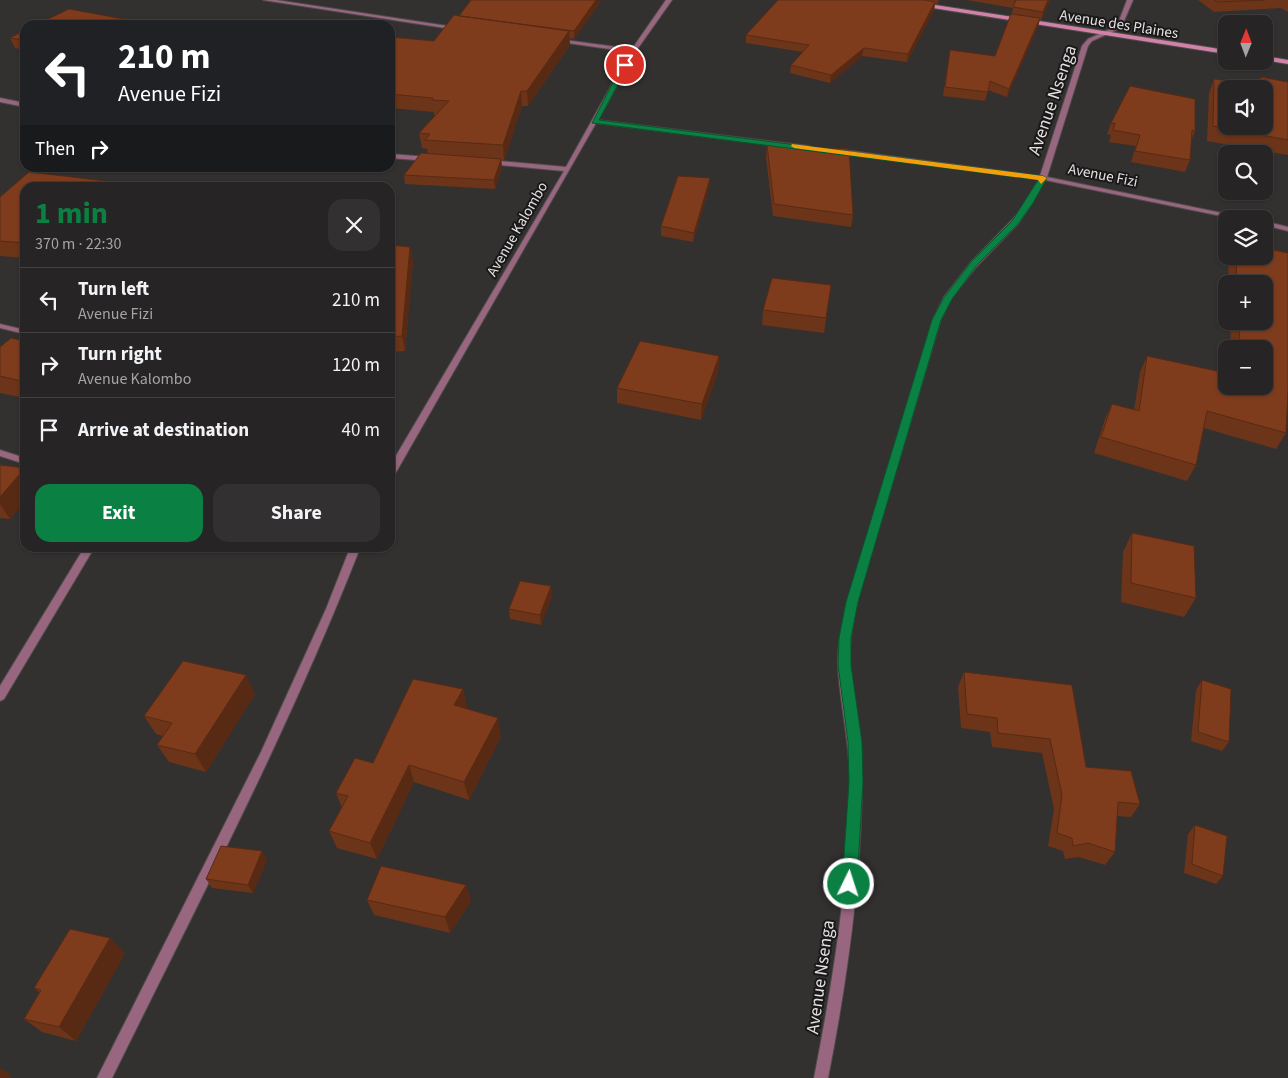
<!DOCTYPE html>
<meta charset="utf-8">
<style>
body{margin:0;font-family:"Source Sans 3",sans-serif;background:#323031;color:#f1f3f6;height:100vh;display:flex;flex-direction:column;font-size:19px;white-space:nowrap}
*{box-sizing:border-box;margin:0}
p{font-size:16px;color:#a4a4a6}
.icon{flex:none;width:28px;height:28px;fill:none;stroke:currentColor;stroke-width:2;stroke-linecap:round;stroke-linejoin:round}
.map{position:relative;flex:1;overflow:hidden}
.sheet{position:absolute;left:20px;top:182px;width:375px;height:370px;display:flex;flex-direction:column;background:#262424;border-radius:15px;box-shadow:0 1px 4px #0004,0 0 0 1px #424141}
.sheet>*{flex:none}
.hud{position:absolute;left:20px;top:20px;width:375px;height:152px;border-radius:15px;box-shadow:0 1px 4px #0004,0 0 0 1px #424141;background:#202124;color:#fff;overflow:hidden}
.needle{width:32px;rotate:1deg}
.tools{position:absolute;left:1218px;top:15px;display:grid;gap:10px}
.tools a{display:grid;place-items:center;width:55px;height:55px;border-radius:10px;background:#262424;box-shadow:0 1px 4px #0004,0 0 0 1px #424141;font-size:25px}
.pin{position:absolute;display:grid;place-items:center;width:42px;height:42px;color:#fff;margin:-21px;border:2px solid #fff;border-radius:50%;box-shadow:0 1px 5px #0007}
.me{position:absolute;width:55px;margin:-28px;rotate:4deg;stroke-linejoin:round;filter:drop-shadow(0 0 4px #0008)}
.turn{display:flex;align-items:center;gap:18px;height:105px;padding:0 15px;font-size:22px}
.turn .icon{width:65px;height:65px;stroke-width:2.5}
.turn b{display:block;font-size:35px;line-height:42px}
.then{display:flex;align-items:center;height:48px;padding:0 15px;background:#0003;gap:10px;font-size:19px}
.round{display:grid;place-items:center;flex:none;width:52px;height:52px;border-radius:15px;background:#323031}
.summary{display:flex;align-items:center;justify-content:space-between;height:85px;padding:0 15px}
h1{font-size:30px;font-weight:700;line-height:38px;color:#0b8043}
.primary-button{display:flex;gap:10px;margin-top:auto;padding:10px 15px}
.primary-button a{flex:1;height:58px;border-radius:15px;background:#0b8043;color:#fff;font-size:20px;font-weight:700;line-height:58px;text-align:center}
.primary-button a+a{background:#323031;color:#f1f3f6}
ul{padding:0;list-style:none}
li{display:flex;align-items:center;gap:15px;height:65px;padding:0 15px;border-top:1px solid #424141}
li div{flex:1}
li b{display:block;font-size:19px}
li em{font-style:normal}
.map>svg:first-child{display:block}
</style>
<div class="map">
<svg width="1288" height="1078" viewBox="0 0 1288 1078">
<rect width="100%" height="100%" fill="#333030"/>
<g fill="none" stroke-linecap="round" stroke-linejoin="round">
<defs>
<path id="street" d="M263,0H276L461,28L458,30Z
M666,0H672L636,51L598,120L809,146L812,148L809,150L596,123L395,474L390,477V466L564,171L488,164L485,162L488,160L566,167L630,52L554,41L557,39L632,49Z
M1127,0H1133L1121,28L1092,41L1088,46L1047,177L1251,219H1236L1045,180L1032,203L1018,224L977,266L951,299L941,319L857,602C853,622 849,642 850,662C851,703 863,742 862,783C861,883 847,981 828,1078H814C833,981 849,882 850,782C850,743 840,705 838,666C837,644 843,623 847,602L933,319L944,297L971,262L1012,220L1026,203L1039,179L836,153L833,151L836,149L1040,176L1082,46L1088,39L1117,26Z
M0,98L25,103V107L0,102Z
M390,154L429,157L432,159L429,161L390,158Z
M1264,221L1288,227V231L1264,225Z
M0,324L25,330V334L0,328Z
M0,450L25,458V464L0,456Z
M84,548H94L4,699L0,701V686Z
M350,548H360C289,730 198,903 112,1078H97L261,752L326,609Z"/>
<path id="secondary" d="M922,3L1226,50V54L920,6Z
M1264,56L1288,60V64L1264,60Z"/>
</defs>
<use href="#street" stroke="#4f4c4c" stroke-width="2"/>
<use href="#secondary" stroke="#4f4c4c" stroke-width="2"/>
<use href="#street" fill="#98667e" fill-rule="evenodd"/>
<use href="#secondary" fill="#d282a9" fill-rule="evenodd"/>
</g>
<path fill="#6c3419" d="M471,0L601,1L574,39L569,38L570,45L528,106H522L504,161L501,160L502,168L495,189L405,184L404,175L428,154L427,149L422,148L419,133L436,115H434V112L390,108V37L434,41L459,16Z
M778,0H939L937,4H935L934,10L907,62L862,56L830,83L790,73L791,65L803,52L746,43V35Z
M967,0H1050L1041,20H1040L1038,26L1007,97L988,90L985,101L943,96L950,50L995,56L1012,14L1013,8Z
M1198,0H1288V12L1281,8L1214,12Z
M25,30V50L15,48L10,38Z
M1261,77L1288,82V155L1207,141L1209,93L1214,79L1257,85Z
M1111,123L1195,131L1191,141L1190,160L1185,172L1131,162L1136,146L1109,142L1111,135L1107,134Z
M767,145L853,215L851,227L773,216L766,157Z
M710,178L709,187L693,242L661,236V226Z
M25,188V258L0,256V197Z
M390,245L413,261L405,351L390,352Z
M1229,256H1264L1286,433L1276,449L1204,428L1196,465L1187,481L1094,453L1105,419L1112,404L1134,410L1140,372L1147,356L1264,386V349H1231L1230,321H1264V284H1229L1228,258Z
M831,285L824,333L762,325L763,310Z
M25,341V398L0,393V347Z
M719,356L718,372L701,420L617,403V388Z
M0,465L25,468V501L10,519L0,518Z
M1132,533L1196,598L1184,617L1121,602L1123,552Z
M552,596L541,625L510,619L509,609Z
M964,672L1086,767L1140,804L1131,817L1117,816L1115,852L1105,865L1079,857L1065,859L1063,851L1048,846L1054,809L1042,753L992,747L990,732L961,728L958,687Z
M1202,680L1229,742L1222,751L1191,741L1196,690Z
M463,689L467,707L466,708L501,736L469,800L414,782L377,859L337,848L329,831L342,808L336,793L373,763Z
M255,694L206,772L169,762L157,745L163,736L156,734L144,716Z
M1195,825L1223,876L1216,884L1184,873L1188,834Z
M262,851L267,860L253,893L212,888L206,879Z
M466,885L471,901L450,933L374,915L367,900Z
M125,953L76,1041L42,1032L24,1019L40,993L34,988Z"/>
<path fill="#582a14" d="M596,0L601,1L574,39V31Z
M1048,0H1050L1041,20L1043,12Z
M935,2L934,10L907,62L908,54Z
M1040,18L1038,26L1007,97L1009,89Z
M569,31L570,45L528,106L527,91Z
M864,48L862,56L830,83L831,75Z
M521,91L522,106L504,161L503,145Z
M501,159L502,168L495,189L494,180Z
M710,178L709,187L693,242L694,233Z
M106,181L108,188H98Z
M410,247L413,261L405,351L402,336Z
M719,356L718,372L701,420L702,404Z
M25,468V501L10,519L0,504V497Z
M551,586L552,596L541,625L540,615Z
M246,675L255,694L206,772L195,754Z
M463,689L467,707L458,723L454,705Z
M498,718L501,736L469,800L464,782Z
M409,765L414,782L377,859L370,843Z
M262,851L267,860L253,893L248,885Z
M466,885L471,901L450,933L445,917Z
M110,938L125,953L76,1041L59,1027Z
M0,1068L11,1075L10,1078H0Z"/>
<path fill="#7e3c1d" stroke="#582a14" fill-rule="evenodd" d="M471,0H596L574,31L459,16Z
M778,0H924L935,2L908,54L864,48L831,75L791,65L809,45L746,35Z
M1014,0H1048L1043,12L1013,7L1016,0Z
M1214,0H1265L1217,2Z
M69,9L156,25H36Z
M1011,14L1040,18L1009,89L990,81L988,92L945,87L950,50L995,56Z
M454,15L569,31L527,91H521L503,145L425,140L430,134L419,133L449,101L432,100L433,98L390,94V37L434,41Z
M25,30V40L10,38Z
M1261,77L1288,82V140L1213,126L1214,79L1259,85ZM1226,89H1264V126H1226Z
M1130,86L1195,99V131L1192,130L1190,160L1135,151L1140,135L1113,130L1115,123H1111Z
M767,145L849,149L853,215L774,204Z
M421,153L501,159L494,180L404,175Z
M29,172L106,181L98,188H25V243L0,241V197Z
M678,176L710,178L694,233L661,226Z
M390,245L410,247L402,336L390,337Z
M1264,248L1288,253V389L1286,433L1207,411L1196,465L1101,437L1112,404L1139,411L1147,356L1226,373V386H1264V349H1240L1239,321H1264V284H1237L1236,256H1264Z
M772,278L831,285L826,318L763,310Z
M11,338L25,341V382L0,376V347Z
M640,341L719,356L702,404L617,388Z
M0,465L25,468L0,497Z
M1132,533L1194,546L1196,598L1131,583Z
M520,581L551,586L540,615L509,609Z
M183,661L246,675L195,754L157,745L172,723L144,716Z
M964,672L1072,685L1086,767L1131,771L1140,804L1118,802L1115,852L1088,843L1073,846L1072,838L1057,833L1062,795L1050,739L998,733L997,718L967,714Z
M413,679L463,689L454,705L498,718L464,782L409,765L370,843L329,831L348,796L336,793L355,758L373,763Z
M1202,680L1231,689L1229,742L1198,732Z
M1195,825L1227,836L1223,876L1192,864Z
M221,846L262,851L248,885L206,879Z
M381,866L466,885L445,917L367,900Z
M70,929L110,938L59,1027L24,1019L41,990L34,988Z"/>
<path fill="#0b8043" stroke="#07532c" d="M625,63L628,65L599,120L1043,176L1047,178L1033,203L1018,224L977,265L952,299L941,320L858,602L851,638V665L862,742L863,782L857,884L854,889L849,891L844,889L842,884L849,782L848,742L838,665L839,638L846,602L932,320L943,299L971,262L1012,221L1038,180L592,123L622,65Z"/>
<path fill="#f59e0b" d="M792,144L1043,176L1047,178L1041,184L1038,180L794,148L791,146Z"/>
<g text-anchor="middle" stroke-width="4" stroke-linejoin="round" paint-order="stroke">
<g font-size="15" fill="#e3e1e1" stroke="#1a1819">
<text transform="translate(1119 24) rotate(9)" y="5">Avenue des Plaines</text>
<text transform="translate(1103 175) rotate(11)" y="5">Avenue Fizi</text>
<text transform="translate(517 229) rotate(-60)" y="5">Avenue Kalombo</text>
</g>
<g font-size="18" fill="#e3e1e1" stroke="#1a1819">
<text transform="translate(1052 100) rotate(-71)" y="6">Avenue Nsenga</text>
<text transform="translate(820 977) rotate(-82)" y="6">Avenue Nsenga</text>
</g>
</g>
</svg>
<div class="tools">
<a><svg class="needle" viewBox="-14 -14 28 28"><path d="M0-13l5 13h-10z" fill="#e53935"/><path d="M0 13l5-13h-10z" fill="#a4a4a6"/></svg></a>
<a><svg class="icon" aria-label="sound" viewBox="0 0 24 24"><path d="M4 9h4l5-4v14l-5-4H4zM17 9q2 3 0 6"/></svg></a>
<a><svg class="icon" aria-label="search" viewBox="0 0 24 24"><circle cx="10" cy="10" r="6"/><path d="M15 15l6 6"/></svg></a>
<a><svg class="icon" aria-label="layers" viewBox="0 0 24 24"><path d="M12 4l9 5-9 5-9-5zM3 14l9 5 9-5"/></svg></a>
<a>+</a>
<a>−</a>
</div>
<div class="pin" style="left:625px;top:65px;background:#d93025"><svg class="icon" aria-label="arrive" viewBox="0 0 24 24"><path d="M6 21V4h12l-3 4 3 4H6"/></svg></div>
<svg class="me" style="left:849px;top:884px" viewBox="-20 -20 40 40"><circle r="17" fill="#0b8043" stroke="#fff" stroke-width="3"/><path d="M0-11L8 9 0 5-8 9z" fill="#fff"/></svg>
<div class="hud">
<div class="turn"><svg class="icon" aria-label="left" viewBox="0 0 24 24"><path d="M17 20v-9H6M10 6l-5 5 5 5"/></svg><div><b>210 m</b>Avenue Fizi</div></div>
<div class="then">Then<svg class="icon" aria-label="right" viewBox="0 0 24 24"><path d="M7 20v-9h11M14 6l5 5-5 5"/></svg></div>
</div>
<section class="sheet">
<div class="summary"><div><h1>1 min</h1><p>370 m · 22:30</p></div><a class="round"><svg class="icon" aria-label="close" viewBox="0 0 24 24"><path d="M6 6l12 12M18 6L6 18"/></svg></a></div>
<ul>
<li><svg class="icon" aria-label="left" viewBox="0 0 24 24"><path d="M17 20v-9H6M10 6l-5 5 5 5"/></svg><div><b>Turn left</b><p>Avenue Fizi</p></div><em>210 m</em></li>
<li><svg class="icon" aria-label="right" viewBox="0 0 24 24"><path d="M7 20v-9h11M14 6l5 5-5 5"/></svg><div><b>Turn right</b><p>Avenue Kalombo</p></div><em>120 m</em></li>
<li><svg class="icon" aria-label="arrive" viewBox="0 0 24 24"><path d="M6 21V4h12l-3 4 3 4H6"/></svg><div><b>Arrive at destination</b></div><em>40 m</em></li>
</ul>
<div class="primary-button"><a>Exit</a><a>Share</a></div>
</section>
</div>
